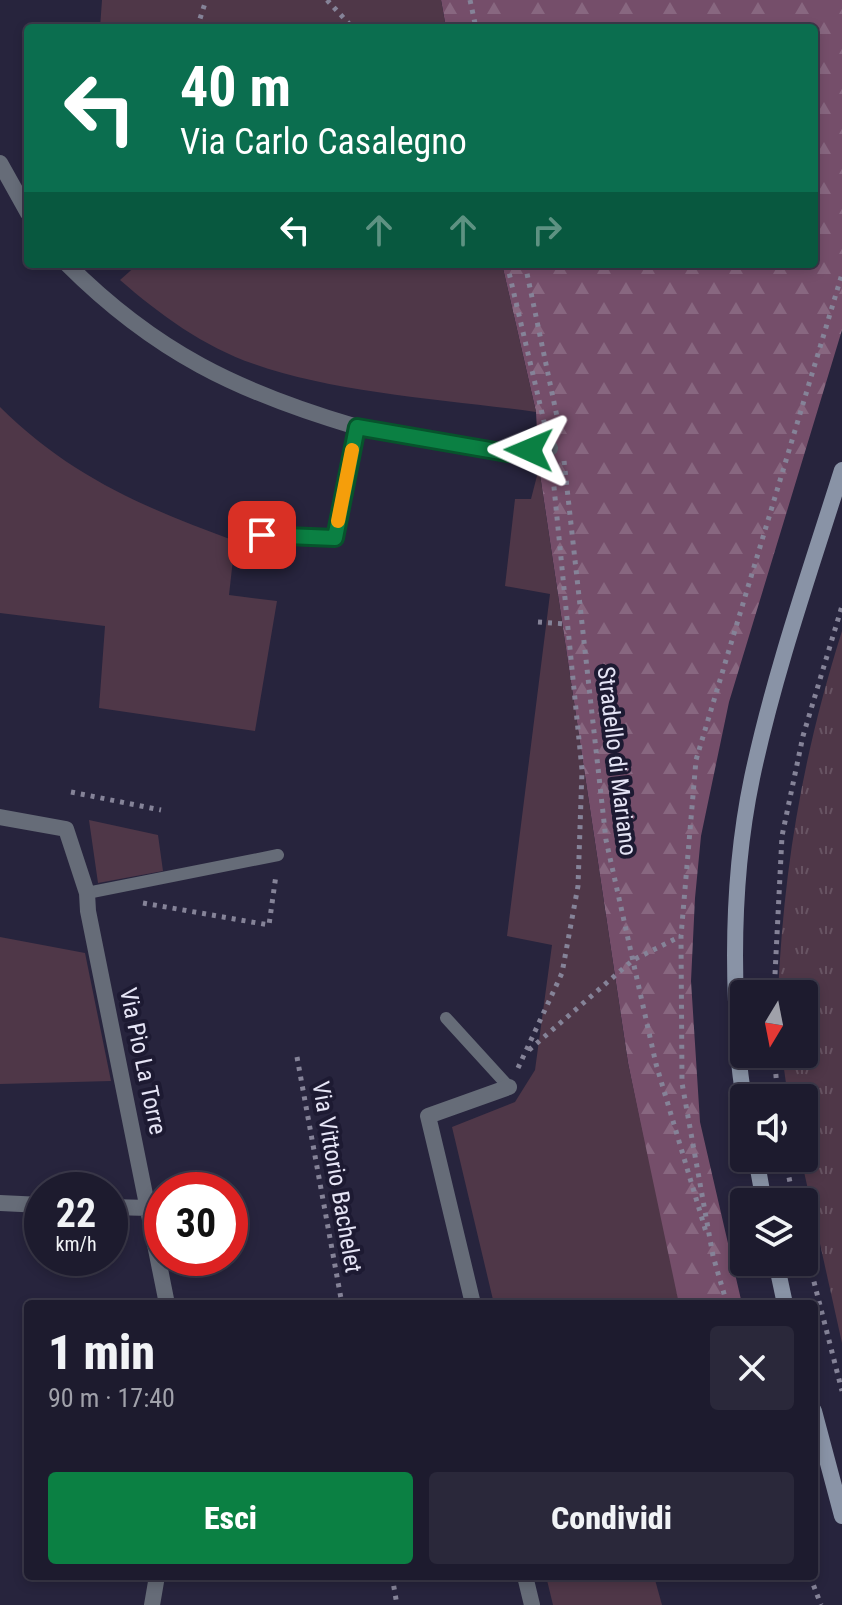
<!DOCTYPE html>
<html lang="it">
<meta charset="utf-8">
<style>
body{margin:0;font-family:"Roboto Condensed",sans-serif;background:#2a283a;color:#f1f3f6;height:100vh;display:flex;flex-direction:column;font-size:30px;white-space:nowrap}
*{box-sizing:border-box;margin:0}
p{font-size:26px;color:#a0a1aa}
.icon{flex:none;width:44px;height:44px;fill:none;stroke:currentColor;stroke-width:2;stroke-linecap:round;stroke-linejoin:round}
.map{position:relative;flex:1;overflow:hidden}
.side{position:absolute;left:24px;top:1300px;width:794px;height:280px;display:flex;flex-direction:column;background:#1d1b2e;border-radius:8px;box-shadow:0 4px 12px #0003,0 0 0 2px #3b394a}
.side>*{flex:none}
.banner{position:absolute;left:24px;top:24px;width:794px;height:244px;border-radius:8px;box-shadow:0 4px 12px #0003,0 0 0 2px #3b394a;background:#0b6e4f;color:#fff;overflow:hidden}
.needle{width:52px;rotate:190deg}
.controls{position:absolute;left:730px;top:980px;display:grid;gap:16px}
.controls a{display:grid;place-items:center;width:88px;height:88px;border-radius:8px;background:#1d1b2e;box-shadow:0 4px 12px #0003,0 0 0 2px #3b394a;font-size:40px}
.speed{position:absolute;left:24px;top:1172px;display:flex;gap:16px;font-size:40px;font-weight:700;text-align:center}
.speed>*{display:grid;place-content:center;width:104px;height:104px;border-radius:50%;background:#1d1b2e;box-shadow:0 4px 12px #0003,0 0 0 2px #3b394a;line-height:1}
.speed small{font-size:20px;font-weight:400}
.speed .limit{border:12px solid #d22;background:#fff;color:#111}
.pin{position:absolute;display:grid;place-items:center;width:68px;height:68px;color:#fff;margin:-34px;border-radius:16px;box-shadow:0 4px 12px #0006}
.me{position:absolute;width:88px;margin:-44px;rotate:271deg;stroke-linejoin:round;filter:drop-shadow(0 0 6px #0008)}
.turn{display:flex;align-items:center;gap:28px;height:168px;padding:0 24px;font-size:36px}
.turn .icon{width:104px;height:104px;stroke-width:2.5}
.turn b{display:block;font-size:56px;line-height:68px}
.lanes{display:flex;align-items:center;height:76px;padding:0 24px;background:#0003;justify-content:center;gap:40px;direction:ltr}
.lanes .off{opacity:.35}
.round{display:grid;place-items:center;flex:none;width:84px;height:84px;border-radius:8px;background:#2a283a}
.head{display:flex;align-items:center;justify-content:space-between;height:136px;padding:0 24px}
h1{font-size:48px;font-weight:800;line-height:60px}
.cta{display:flex;gap:16px;margin-top:auto;padding:16px 24px}
.cta a{flex:1;height:92px;border-radius:8px;background:#0b8043;color:#fff;font-size:32px;font-weight:800;line-height:92px;text-align:center}
.cta a+a{background:#2a283a;color:#f1f3f6}
.map>svg:first-child{display:block}
</style>
<div class="map">
<svg width="842" height="1605" viewBox="0 0 842 1605">
<defs>
<pattern id="grass-tufts" width="24" height="20" patternUnits="userSpaceOnUse" patternTransform="scale(2)"><rect width="24" height="20" fill="#4f3748"/><path d="M3 7l-1-3M5 7V3M7 7l1-3M15 17l-1-3M17 17v-4M19 17l1-3" fill="none" stroke="#685463"/></pattern>
<pattern id="forest-firs" width="22" height="20" patternUnits="userSpaceOnUse" patternTransform="scale(2)"><rect width="22" height="20" fill="#754e6a"/><path d="M5 1l3.5 6h-7zM16 11l3.5 6h-7z" fill="#886780"/></pattern>
</defs>
<rect width="100%" height="100%" fill="#27243d"/>
<path fill="url(#grass-tufts)" d="M842,631V1343L801,1158L804,1098H788L782,1054H804V994H778C784,864 803,755 842,631Z"/>
<path fill="url(#forest-firs)" d="M441,0H842V330L729,702L701,836L695,898L691,981L700,1122L742,1304H679L673,1285L628,1063L539,468L536,412L502,264H814V28H446Z"/>
<path fill="#4f3748" d="M102,0H441L446,28H100Z
M138,264H502L536,412C450,400 335,393 254,364C204,347 159,314 120,280Z
M0,407C71,477 143,507 235,541L229,595L277,601L255,731L99,708L105,626L0,613Z
M539,468L628,1063L679,1304H494L452,1127L515,1102L535,1070L552,945L507,936L550,594L505,586L515,499H531Z
M89,820L158,835L163,871L98,883Z
M0,937L85,953L111,1081L0,1084Z
M546,1576H654L662,1605H553Z"/>
<g fill="none" stroke-linecap="round" stroke-linejoin="round">
<path stroke="#858398" stroke-width="5" stroke-dasharray="4 6" stroke-linecap="butt" d="M327,0L353,28
M470,0L476,28
M197,28L206,0
M507,264L546,430
M525,264L560,431
M564,461L606,840L656,1064L706,1232
M538,622L567,624
M71,792L161,810
M143,903L269,925L276,875
M774,994L782,836L803,736L842,606
M529,1050L633,960L681,936
M774,1054L778,1098
M297,1057L342,1304
M518,1068L562,973L578,886L582,770L552,467
M785,1158L794,1202
M804,1243L842,1391
M727,1304L713,1256L682,1083L681,936L696,760L842,274
M392,1576L397,1605
M810,1576L821,1605"/>
<path stroke="#666c78" stroke-width="12" d="M87,893L278,855
M446,1018L509,1087"/>
<path stroke="#666c78" stroke-width="16" d="M0,163L28,213
M67,264C155,352 238,392 357,427L335,538L262,535
M357,427L507,453L550,448
M0,817L66,829L87,893L88,911L167,1304
M0,1203L42,1205
M110,1207L149,1208
M473,1304L428,1116L509,1087
M525,1576L532,1605
M152,1605L157,1576"/>
<path stroke="#8993a6" stroke-width="16" d="M744,1098C738,1066 737,1034 736,1002C733,929 737,850 752,778C774,674 810,571 842,470
M756,1158L764,1202
M776,1262L785,1304
M814,1411L842,1516"/>
</g>
<g fill="none" stroke-linecap="round" stroke-linejoin="round">
<defs>
<path id="route" d="M262,535L335,538L357,427L507,453L529,450"/>
</defs>
<use href="#route" stroke="#07532c" stroke-width="20"/>
<use href="#route" stroke="#0b8043" stroke-width="14"/>
<path stroke="#f59e0b" stroke-width="14" d="M338,521L352,450"/>
</g>
<g text-anchor="middle" stroke-width="8" stroke-linejoin="round" paint-order="stroke">
<g font-size="24" fill="#e5e4f5" stroke="#1d1a32">
<text transform="translate(617 761) rotate(83)" y="8">Stradello di Mariano</text>
<text transform="translate(143 1061) rotate(78)" y="8">Via Pio La Torre</text>
<text transform="translate(337 1177) rotate(80)" y="8">Via Vittorio Bachelet</text>
</g>
</g>
</svg>
<div class="controls">
<a><svg class="needle" viewBox="-14 -14 28 28"><path d="M0-13l5 13h-10z" fill="#e53935"/><path d="M0 13l5-13h-10z" fill="#a0a1aa"/></svg></a>
<a><svg class="icon" aria-label="sound" viewBox="0 0 24 24"><path d="M4 9h4l5-4v14l-5-4H4zM17 9q2 3 0 6"/></svg></a>
<a><svg class="icon" aria-label="layers" viewBox="0 0 24 24"><path d="M12 4l9 5-9 5-9-5zM3 14l9 5 9-5"/></svg></a>
</div>
<div class="speed"><div>22<small>km/h</small></div><div class="limit">30</div></div>
<div class="pin" style="left:262px;top:535px;background:#d93025"><svg class="icon" aria-label="arrive" viewBox="0 0 24 24"><path d="M6 21V4h12l-3 4 3 4H6"/></svg></div>
<svg class="me" style="left:529px;top:450px" viewBox="-20 -20 40 40"><path d="M0-17L14 15 0 8-14 15z" fill="#0b8043" stroke="#fff" stroke-width="4"/></svg>
<div class="banner">
<div class="turn"><svg class="icon" aria-label="left" viewBox="0 0 24 24"><path d="M17 20v-9H6M10 6l-5 5 5 5"/></svg><div><b>40 m</b>Via Carlo Casalegno</div></div>
<div class="lanes"><svg class="icon" aria-label="left" viewBox="0 0 24 24"><path d="M17 20v-9H6M10 6l-5 5 5 5"/></svg><svg class="icon off" aria-label="ahead" viewBox="0 0 24 24"><path d="M12 20V5M6 11l6-6 6 6"/></svg><svg class="icon off" aria-label="ahead" viewBox="0 0 24 24"><path d="M12 20V5M6 11l6-6 6 6"/></svg><svg class="icon off" aria-label="right" viewBox="0 0 24 24"><path d="M7 20v-9h11M14 6l5 5-5 5"/></svg></div>
</div>
<section class="side">
<div class="head"><div><h1>1 min</h1><p>90 m · 17:40</p></div><a class="round"><svg class="icon" aria-label="close" viewBox="0 0 24 24"><path d="M6 6l12 12M18 6L6 18"/></svg></a></div>
<div class="cta"><a>Esci</a><a>Condividi</a></div>
</section>
</div>
